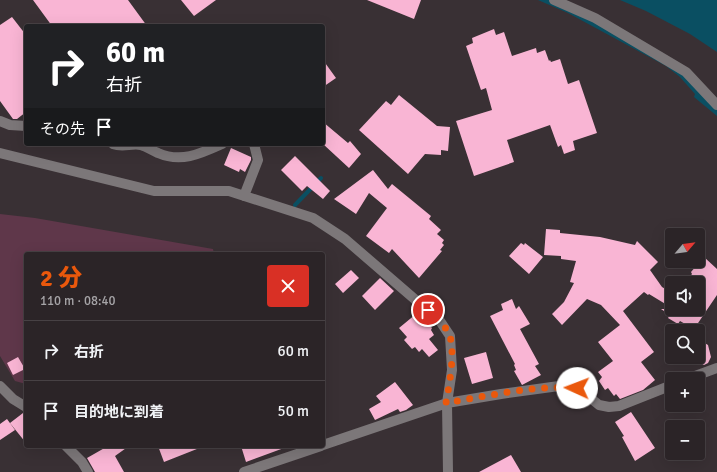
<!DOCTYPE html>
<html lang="ja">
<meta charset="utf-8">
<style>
body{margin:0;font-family:Signika,"Noto Sans JP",sans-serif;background:#373033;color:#f1f3f6;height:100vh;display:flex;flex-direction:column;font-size:15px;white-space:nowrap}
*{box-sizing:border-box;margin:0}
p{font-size:13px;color:#a6a4a7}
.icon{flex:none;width:22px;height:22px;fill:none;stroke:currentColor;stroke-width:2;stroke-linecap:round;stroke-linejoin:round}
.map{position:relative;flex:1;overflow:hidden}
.side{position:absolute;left:24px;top:252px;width:301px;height:196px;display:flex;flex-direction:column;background:#2b2427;border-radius:4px;box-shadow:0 4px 16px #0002,0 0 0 1px #474144}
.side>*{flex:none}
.top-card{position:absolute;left:24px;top:24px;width:301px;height:122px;border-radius:4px;box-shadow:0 4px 16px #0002,0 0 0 1px #474144;background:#202124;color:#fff;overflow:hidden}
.needle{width:26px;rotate:61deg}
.controls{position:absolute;left:665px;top:228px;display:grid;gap:8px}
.controls a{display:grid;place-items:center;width:40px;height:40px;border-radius:4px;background:#2b2427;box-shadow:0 4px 16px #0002,0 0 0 1px #474144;font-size:20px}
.pin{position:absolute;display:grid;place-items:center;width:34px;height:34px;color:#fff;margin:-17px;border:2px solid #fff;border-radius:50%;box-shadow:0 1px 4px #0007}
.me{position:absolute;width:44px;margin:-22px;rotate:272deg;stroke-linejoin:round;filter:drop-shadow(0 0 3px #0008)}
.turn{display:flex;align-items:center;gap:14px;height:84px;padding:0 16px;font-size:18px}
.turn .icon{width:52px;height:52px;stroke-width:2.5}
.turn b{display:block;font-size:28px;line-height:34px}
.then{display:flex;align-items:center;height:38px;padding:0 16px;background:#0003;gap:8px;font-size:15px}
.round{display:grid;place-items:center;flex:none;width:42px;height:42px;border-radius:4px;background:#373033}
.headline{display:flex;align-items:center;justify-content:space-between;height:68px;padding:0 16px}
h1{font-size:24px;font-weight:800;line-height:30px;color:#ea580c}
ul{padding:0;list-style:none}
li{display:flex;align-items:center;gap:12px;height:60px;padding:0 16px;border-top:1px solid #474144}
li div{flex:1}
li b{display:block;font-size:15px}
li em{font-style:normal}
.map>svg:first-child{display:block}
</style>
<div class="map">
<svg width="717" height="472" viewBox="0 0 717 472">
<rect width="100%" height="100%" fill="#393034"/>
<path fill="#5f374a" d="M0,214L35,218L213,249L214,254H26V384L15,381L0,356Z"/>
<path fill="#0a4f62" d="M538,0H549L570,9L684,73L717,108V116L694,97L695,94L680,77L666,66L568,13Z
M620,0H717V52L690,34L646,11Z"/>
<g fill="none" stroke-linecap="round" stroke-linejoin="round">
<path stroke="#0a4f62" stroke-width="4" d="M295,205L321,178"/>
</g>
<path fill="#f9b5d4" d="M33,0H128L147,26H52Z
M181,0H216L194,16Z
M367,0H421L414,19Z
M12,17L26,35V112L17,119H13L0,101V25Z
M494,29L496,35L504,32L512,56L536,48L537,53L545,50L549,61L550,60L551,62L560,59L568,84L579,80L597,133L573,141L575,150L564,154L561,145L558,147L550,125L507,140L514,162L474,176L456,121L492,110L486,88L481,90L466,46L473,43L472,38Z
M323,60L336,78L323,87Z
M399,95L437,126L450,127L448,151L441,150V155L425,154L408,174L359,130L386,101L391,105Z
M323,122L348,143L350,141L361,154L349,168L323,144Z
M231,148L251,157V160L245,172L240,169L239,172L224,165Z
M295,156L330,191L323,199L307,186L302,191L281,170Z
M373,170L388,189L392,184L431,216L429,219L441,230L437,234L444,240L442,243L444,245L440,250L442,251L419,278L392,249L389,253L366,236L387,208L369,193L356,214L334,199Z
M546,229L560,230V233L600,237L635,245L637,241L658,262L650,270L662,287L672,293V308L649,294L648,295L644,292L623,311L654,352L641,362L655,380L643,390L620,399L616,394L614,396L608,388L605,390L599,381L602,377L598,372L613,361L598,342L620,325L601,305L587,299L562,325L552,314L564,302L574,283L570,282L576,261L561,259V256L544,255Z
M521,243L524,245L525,243L543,257L529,274L509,256Z
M704,257L717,269V295L694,329L680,321L678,324L668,318L670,315L661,309H698V283H685L692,274L691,272Z
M351,270L359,278L343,293L335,284Z
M380,278L394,291L375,310L362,296Z
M512,299L516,309L519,306L530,324L520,329L539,364L535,366L541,375L522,385L514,371L516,370L514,365L515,364L490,316L503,310L501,304Z
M416,314L420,319L422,317L432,328L431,330L434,335L429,339L438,350L429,357L422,349L419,352L415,347L412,349L404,340L407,337L399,328Z
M698,339L708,345L711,357L708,363L704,365L698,362Z
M486,352L493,378L472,384L464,358Z
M18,357L25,369L13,375L7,363Z
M395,382L413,405L406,410L400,412L398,409L375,420L369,409L381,402L376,396Z
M631,412L655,448L635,461L622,437L624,436L615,422Z
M23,413H26V443L10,423Z
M7,419L15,430L0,440V424Z
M108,446H129L115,456L124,472H95L87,458Z
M158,446H202V447L164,462Z
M241,446H284V448L246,462Z
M511,455L521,472H479Z"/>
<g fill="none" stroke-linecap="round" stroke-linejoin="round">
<path stroke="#7c7779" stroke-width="10" d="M554,0L595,18L686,72L717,105
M0,121L10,125L26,126
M113,144C123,148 131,143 141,145C147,147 153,151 158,153C181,163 200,154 222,144
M0,153L154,191H229L313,218L345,239L440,321L450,336L452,370L447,403L448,472
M244,196L258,160L254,144
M687,379L717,368
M0,386L13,399L26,407
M323,445L447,403L501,394L559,386L577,387L599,405L609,407L619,406L672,385
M66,446L82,462L88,472
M244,472L321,446"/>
</g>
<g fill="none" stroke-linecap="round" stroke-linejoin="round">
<path stroke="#ea580c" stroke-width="7" stroke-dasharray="0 12.6" d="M428,310C437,318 444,324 449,334C456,350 449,386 446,403C489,396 533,385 577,388"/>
</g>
</svg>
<div class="controls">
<a><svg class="needle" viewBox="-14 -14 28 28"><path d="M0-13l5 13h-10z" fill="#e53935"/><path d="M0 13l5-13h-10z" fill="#a6a4a7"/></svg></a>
<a><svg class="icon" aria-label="sound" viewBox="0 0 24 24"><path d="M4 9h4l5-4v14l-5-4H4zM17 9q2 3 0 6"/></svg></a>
<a><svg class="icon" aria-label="search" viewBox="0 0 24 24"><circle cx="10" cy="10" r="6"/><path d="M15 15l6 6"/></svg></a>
<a>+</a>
<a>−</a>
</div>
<div class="pin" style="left:428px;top:310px;background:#d93025"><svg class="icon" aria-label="arrive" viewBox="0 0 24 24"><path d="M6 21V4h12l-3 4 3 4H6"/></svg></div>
<svg class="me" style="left:577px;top:388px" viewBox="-20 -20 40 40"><circle r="19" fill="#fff"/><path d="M0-13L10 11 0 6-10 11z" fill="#ea580c"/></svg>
<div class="top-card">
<div class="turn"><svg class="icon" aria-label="right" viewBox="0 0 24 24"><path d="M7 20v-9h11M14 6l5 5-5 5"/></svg><div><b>60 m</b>右折</div></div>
<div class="then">その先<svg class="icon" aria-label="arrive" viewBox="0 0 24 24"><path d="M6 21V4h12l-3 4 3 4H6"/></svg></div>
</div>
<section class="side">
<div class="headline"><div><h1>2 分</h1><p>110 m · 08:40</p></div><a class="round" style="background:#d93025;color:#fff"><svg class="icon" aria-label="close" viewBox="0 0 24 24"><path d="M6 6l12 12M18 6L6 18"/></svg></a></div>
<ul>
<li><svg class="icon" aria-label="right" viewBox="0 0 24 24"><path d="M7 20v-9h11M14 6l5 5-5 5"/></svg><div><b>右折</b></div><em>60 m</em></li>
<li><svg class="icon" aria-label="arrive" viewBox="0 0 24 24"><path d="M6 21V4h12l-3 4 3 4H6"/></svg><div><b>目的地に到着</b></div><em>50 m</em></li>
</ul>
</section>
</div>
